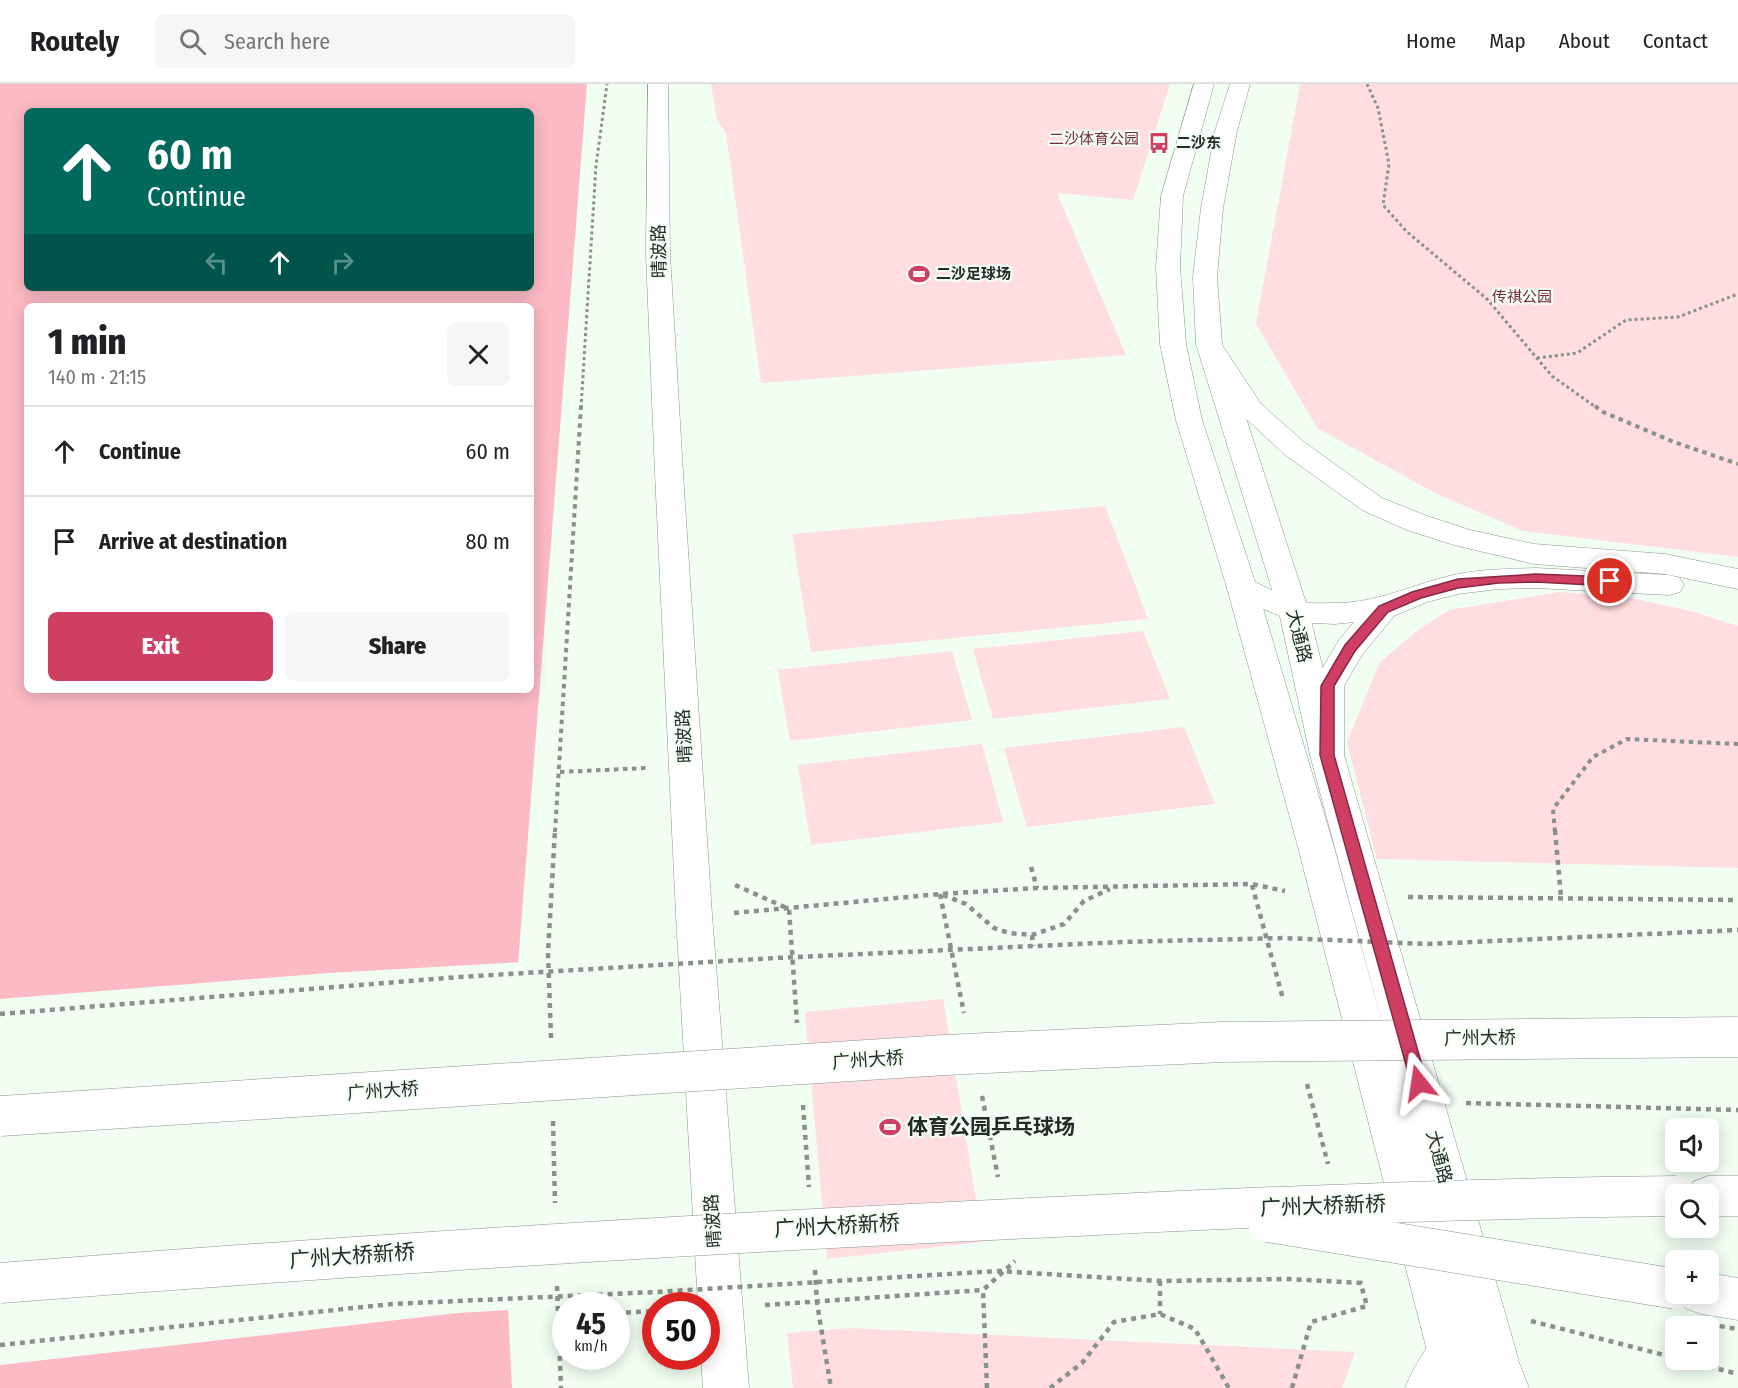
<!DOCTYPE html>
<meta charset="utf-8">
<style>
body{margin:0;font-family:"Fira Sans Condensed","Noto Sans SC",sans-serif;background:#f6f6f6;color:#202124;height:100vh;display:flex;flex-direction:column;font-size:22px;white-space:nowrap}
*{box-sizing:border-box;margin:0}
p{font-size:20px;color:#757577}
.icon{flex:none;width:33px;height:33px;fill:none;stroke:currentColor;stroke-width:2;stroke-linecap:round;stroke-linejoin:round}
.map{position:relative;flex:1;overflow:hidden}
.panel{position:absolute;left:24px;top:219px;width:510px;height:390px;display:flex;flex-direction:column;background:#fff;border-radius:9px;box-shadow:0 3px 15px #0003}
.panel>*{flex:none}
.banner{position:absolute;left:24px;top:24px;width:510px;height:183px;border-radius:9px;box-shadow:0 3px 15px #0003;background:#00695c;color:#fff;overflow:hidden}
.fabs{position:absolute;left:1665px;top:1034px;display:grid;gap:12px}
.fabs a{display:grid;place-items:center;width:54px;height:54px;border-radius:9px;background:#fff;box-shadow:0 3px 15px #0003;font-size:30px}
.speed{position:absolute;left:552px;top:1208px;display:flex;gap:12px;font-size:30px;font-weight:700;text-align:center}
.speed>*{display:grid;place-content:center;width:78px;height:78px;border-radius:50%;background:#fff;box-shadow:0 3px 15px #0003;line-height:1}
.speed small{font-size:15px;font-weight:400}
.speed .limit{border:9px solid #d22;background:#fff;color:#111}
.pin{position:absolute;display:grid;place-items:center;width:51px;height:51px;color:#fff;margin:-26px;border:3px solid #fff;border-radius:50%;box-shadow:0 2px 6px #0007}
.me{position:absolute;width:66px;margin:-33px;rotate:345deg;stroke-linejoin:round;filter:drop-shadow(0 0 4px #0008)}
.turn{display:flex;align-items:center;gap:21px;height:126px;padding:0 24px;font-size:27px}
.turn .icon{width:78px;height:78px;stroke-width:2.5}
.turn b{display:block;font-size:42px;line-height:51px}
.lanes{display:flex;align-items:center;height:57px;padding:0 24px;background:#0003;justify-content:center;gap:30px;direction:ltr}
.lanes .off{opacity:.35}
.round{display:grid;place-items:center;flex:none;width:63px;height:63px;border-radius:9px;background:#f6f6f6}
.summary{display:flex;align-items:center;justify-content:space-between;height:102px;padding:0 24px}
h1{font-size:36px;font-weight:800;line-height:45px}
.cta{display:flex;gap:12px;margin-top:auto;padding:12px 24px}
.cta a{flex:1;height:69px;border-radius:9px;background:#ce3f62;color:#fff;font-size:24px;font-weight:800;line-height:69px;text-align:center}
.cta a+a{background:#f6f6f6;color:#202124}
ul{padding:0;list-style:none}
li{display:flex;align-items:center;gap:18px;height:90px;padding:0 24px;border-top:2px solid #e0e0e0}
li div{flex:1}
li b{display:block;font-size:22px}
li em{font-style:normal}
header{display:flex;align-items:center;gap:36px;box-sizing:border-box;height:84px;padding:0 30px;background:#fff;border-bottom:2px solid #e0e0e0}
header strong{font-size:28px}
nav{display:flex;gap:33px;margin-inline-start:auto;font-size:21px}
.search{width:420px;height:54px;background:#f6f6f6;display:flex;align-items:center;gap:15px;box-sizing:border-box;padding:0 21px;border-radius:9px;color:#757577;font-size:22px}
.map>svg:first-child{display:block}
</style>
<header>
<strong>Routely</strong>
<div class="search"><svg class="icon" aria-label="search" viewBox="0 0 24 24"><circle cx="10" cy="10" r="6"/><path d="M15 15l6 6"/></svg>Search here</div>
<nav><a>Home</a><a>Map</a><a>About</a><a>Contact</a></nav>
</header>
<div class="map">
<svg width="1738" height="1304" viewBox="0 0 1738 1304">
<rect width="100%" height="100%" fill="#f1fef2"/>
<path fill="#ffdde1" d="M711,0H1170L1133,116L1057,109L1126,271L761,299L726,49L717,36Z
M1300,0H1738V473L1523,447L1435,409L1317,344L1256,240Z
M1105,422L1148,535L811,568L792,450Z
M1560,508L1626,513L1691,527L1738,542V784L1377,775L1347,658L1380,578L1418,546L1449,526Z
M1143,547L1170,615L993,635L973,565Z
M952,567L972,636L790,657L778,586Z
M1184,643L1215,720L1027,743L1004,664Z
M982,660L1003,738L811,761L798,681Z
M943,915L983,1158L827,1175L805,928Z
M849,1244L1355,1268L1342,1304H793L787,1249Z"/>
<path fill="#fcbac3" fill-rule="evenodd" d="M0,0H587L517,893L503,1125L512,1304H0ZM27,27H531V204H27ZM27,222H531V606H27Z"/>
<path fill="#f1fef2" d="M521,878L506,1125L512,1226L458,1229L0,1281V915L329,889Z"/>
<g fill="none" stroke-linecap="round" stroke-linejoin="round">
<defs>
<path id="street" d="M648,0H668L670,170L683,389L712,831L749,1304H703L701,1272H706V1221H698L676,831L655,389L646,170Z
M1450,1245L1466,1251L1473,1267L1454,1304H1405L1412,1288L1434,1251Z"/>
<path id="secondary" d="M1194,0H1214L1183,112L1180,183L1186,260L1202,336L1257,504L1334,763L1392,976L1310,671L1279,528L1196,260L1193,193L1201,124L1215,47L1230,0H1250L1237,47L1223,124L1217,193L1222,260L1309,528L1344,671L1518,1274L1511,1290L1495,1297L1479,1290L1471,1270L1466,1283L1450,1289L1434,1283L1427,1267L1298,763L1227,504L1176,336L1160,260L1156,183L1161,112Z"/>
<path id="highway" d="M1209,252L1218,255L1261,320L1304,358L1382,414L1427,432L1470,446L1534,460L1665,470L1738,485V505L1665,490L1534,480L1454,461L1407,446L1362,426L1284,370L1242,331L1196,260L1200,255Z
M1536,484L1669,491L1680,494L1684,501L1680,508L1669,511L1536,504L1499,505L1458,510L1427,518L1394,532L1362,571L1344,602V671L1339,680L1327,683L1315,680L1310,671L1312,602L1339,556L1354,538L1335,540L1294,538L1231,511L1227,504L1231,497C1257,490 1276,514 1300,518C1310,520 1322,519 1332,519C1378,520 1414,499 1458,490C1483,485 1510,485 1536,484Z
M1708,1092H1738V1132H1708V1110H1688L1693,1098Z
M1708,1189L1738,1194V1236L1701,1230L1685,1224L1679,1209H1708Z
M1450,1245L1466,1251L1474,1270L1479,1258L1495,1251L1511,1258L1529,1304H1441L1427,1267L1434,1251Z"/>
</defs>
<use href="#street" stroke="#869987" stroke-width="1"/>
<use href="#secondary" stroke="#869987" stroke-width="1"/>
<use href="#highway" stroke="#869987" stroke-width="1"/>
<path stroke="#889289" stroke-width="3" stroke-dasharray="3 3" stroke-linecap="butt" d="M1367,0L1378,24L1389,80L1383,121L1406,147L1487,215L1552,292L1597,324
M1537,274L1577,269L1626,236L1678,233L1738,210
M581,324L596,82L607,0"/>
<path stroke="#889289" stroke-width="4" stroke-dasharray="4.5 4.5" stroke-linecap="butt" d="M1595,322L1603,328L1674,358L1738,380
M560,688L646,684
M555,748L581,322
M1555,748L1553,725L1593,673L1627,655L1738,660"/>
<path stroke="#889289" stroke-width="4.5" stroke-dasharray="5 5" stroke-linecap="butt" d="M1555,746L1561,813
M1031,783L1037,804
M735,801L789,825L797,939
M1252,801L1283,915
M940,810L964,929
M943,811L966,820L994,844L1009,849L1032,851L1064,840L1084,817L1110,805
M1408,813L1738,816
M734,829L940,810L1037,804L1252,800L1285,807
M1032,851L1033,862
M551,954L548,869L555,746
M1307,1000L1328,1080
M982,1012L998,1093
M1466,1019L1738,1026
M803,1021L809,1103
M553,1037L555,1119
M815,1186L817,1219L831,1304
M1160,1197V1230
M557,1202L561,1304
M765,1221L983,1206
M616,1229L656,1227
M1531,1237L1676,1274
M1680,1275L1738,1290
M987,1304L983,1206L1015,1177
M1050,1304L1082,1279L1114,1238L1160,1230L1195,1245L1229,1304
M1292,1304L1311,1238L1367,1222L1360,1197"/>
<use href="#street" fill="#fff" fill-rule="evenodd"/>
<use href="#secondary" fill="#fff" fill-rule="evenodd"/>
<use href="#highway" fill="#fff" fill-rule="evenodd"/>
<defs>
<path id="highway-bridge" d="M0,1032L945,971L1223,958L1738,953
M1268,1138L1676,1205
M0,1199C359,1171 718,1148 1077,1132C1277,1122 1476,1114 1676,1112"/>
</defs>
<use href="#highway-bridge" stroke="#869987" stroke-width="41" stroke-linecap="butt"/>
<path stroke="#889289" stroke-width="4.5" stroke-dasharray="5 5" stroke-linecap="butt" d="M0,930L459,893L775,874L1122,858L1283,854L1427,860L1738,846
M1700,1239L1738,1245
M0,1261L392,1220L656,1208L998,1187L1160,1197L1289,1195L1362,1199"/>
<use href="#highway-bridge" stroke="#fff" stroke-width="40"/>
</g>
<path fill="#ce3f62" stroke="#862940" stroke-width="1.5" d="M1536,490L1610,493L1616,497L1610,502L1536,498L1499,499L1458,504L1421,514L1388,528L1355,567L1334,602V671L1427,999L1425,1004L1419,1006L1413,1004L1411,999L1320,671L1321,602L1345,561L1379,522L1412,508L1458,495Z"/>
<defs>
<symbol id="bus-bare" viewBox="-9 -9 18 18"><path d="M-5-6H5V4H4V6H2V4H-2V6H-4V4H-5ZM-3.5-4V0h7V-4ZM-3.5 1.2v1.5H-2V1.2ZM2 1.2v1.5H3.5V1.2Z" fill="#ce3f62" stroke="#f1fef2" stroke-width="2.5" paint-order="stroke"/></symbol>
<symbol id="stadium-bare" viewBox="-9 -9 18 18"><path d="M0-5a6.5 5 0 1 0 0 10a6.5 5 0 1 0 0-10ZM-3.5-1.8h7v3.6h-7Z" fill="#ce3f62" stroke="#f1fef2" stroke-width="2.5" paint-order="stroke"/></symbol>
</defs>
<g fill-rule="evenodd">
<use href="#bus-bare" x="1144" y="44" width="30" height="30"/>
<use href="#stadium-bare" x="904" y="175" width="30" height="30"/>
<use href="#stadium-bare" x="875" y="1028" width="30" height="30"/>
</g>
<g text-anchor="middle" stroke-width="4.5" stroke-linejoin="round" paint-order="stroke">
<g font-size="15" fill="#752939" stroke="#f1fef2">
<text x="1094" y="60">二沙体育公园</text>
<text x="1522" y="218">传祺公园</text>
</g>
<g font-size="15" font-weight="bold" fill="#232b24" stroke="#f1fef2" text-anchor="start">
<text x="1176" y="64">二沙东</text>
<text x="936" y="195">二沙足球场</text>
</g>
<g font-size="18" fill="#232b24" stroke="#f1fef2">
<text transform="translate(659 167) rotate(-91)" y="6">晴波路</text>
<text transform="translate(1299 552) rotate(76)" y="6">大通路</text>
<text transform="translate(684 652) rotate(-93)" y="6">晴波路</text>
<text transform="translate(1480 954) rotate(-1)" y="6">广州大桥</text>
<text transform="translate(868 976) rotate(-4)" y="6">广州大桥</text>
<text transform="translate(383 1007) rotate(-4)" y="6">广州大桥</text>
<text transform="translate(1439 1073) rotate(75)" y="6">大通路</text>
<text transform="translate(713 1137) rotate(-94)" y="6">晴波路</text>
</g>
<g font-size="21" font-weight="bold" fill="#232b24" stroke="#f1fef2" text-anchor="start">
<text x="907" y="1050">体育公园乒乓球场</text>
</g>
<g font-size="21" fill="#232b24" stroke="#f1fef2">
<text transform="translate(1323 1122) rotate(-2)" y="7">广州大桥新桥</text>
<text transform="translate(837 1142) rotate(-3)" y="7">广州大桥新桥</text>
<text transform="translate(352 1172) rotate(-4)" y="7">广州大桥新桥</text>
</g>
</g>
</svg>
<div class="fabs">
<a><svg class="icon" aria-label="sound" viewBox="0 0 24 24"><path d="M4 9h4l5-4v14l-5-4H4zM17 9q2 3 0 6"/></svg></a>
<a><svg class="icon" aria-label="search" viewBox="0 0 24 24"><circle cx="10" cy="10" r="6"/><path d="M15 15l6 6"/></svg></a>
<a>+</a>
<a>−</a>
</div>
<div class="speed"><div>45<small>km/h</small></div><div class="limit">50</div></div>
<div class="pin" style="left:1610px;top:497px;background:#d93025"><svg class="icon" aria-label="arrive" viewBox="0 0 24 24"><path d="M6 21V4h12l-3 4 3 4H6"/></svg></div>
<svg class="me" style="left:1419px;top:999px" viewBox="-20 -20 40 40"><path d="M0-17L14 15 0 8-14 15z" fill="#ce3f62" stroke="#fff" stroke-width="4"/></svg>
<div class="banner">
<div class="turn"><svg class="icon" aria-label="ahead" viewBox="0 0 24 24"><path d="M12 20V5M6 11l6-6 6 6"/></svg><div><b>60 m</b>Continue</div></div>
<div class="lanes"><svg class="icon off" aria-label="left" viewBox="0 0 24 24"><path d="M17 20v-9H6M10 6l-5 5 5 5"/></svg><svg class="icon" aria-label="ahead" viewBox="0 0 24 24"><path d="M12 20V5M6 11l6-6 6 6"/></svg><svg class="icon off" aria-label="right" viewBox="0 0 24 24"><path d="M7 20v-9h11M14 6l5 5-5 5"/></svg></div>
</div>
<section class="panel">
<div class="summary"><div><h1>1 min</h1><p>140 m · 21:15</p></div><a class="round"><svg class="icon" aria-label="close" viewBox="0 0 24 24"><path d="M6 6l12 12M18 6L6 18"/></svg></a></div>
<ul>
<li><svg class="icon" aria-label="ahead" viewBox="0 0 24 24"><path d="M12 20V5M6 11l6-6 6 6"/></svg><div><b>Continue</b></div><em>60 m</em></li>
<li><svg class="icon" aria-label="arrive" viewBox="0 0 24 24"><path d="M6 21V4h12l-3 4 3 4H6"/></svg><div><b>Arrive at destination</b></div><em>80 m</em></li>
</ul>
<div class="cta"><a>Exit</a><a>Share</a></div>
</section>
</div>
